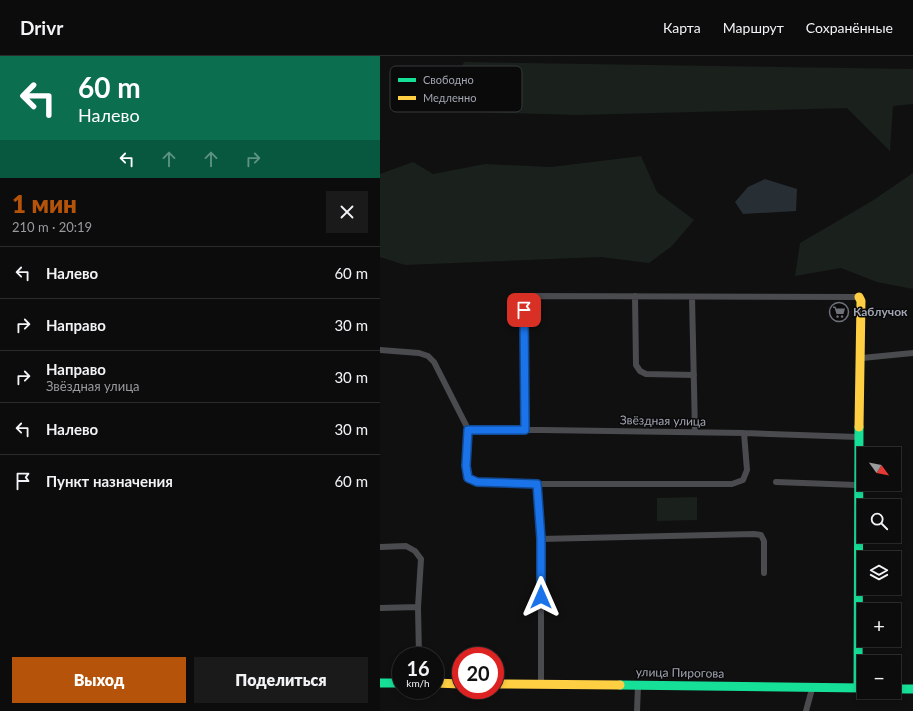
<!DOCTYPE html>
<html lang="ru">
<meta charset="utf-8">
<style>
body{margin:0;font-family:Lato,sans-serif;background:#1a1a1a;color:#f1f3f6;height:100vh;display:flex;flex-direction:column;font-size:15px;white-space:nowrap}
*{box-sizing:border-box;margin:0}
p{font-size:13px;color:#9a9b9d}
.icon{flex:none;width:22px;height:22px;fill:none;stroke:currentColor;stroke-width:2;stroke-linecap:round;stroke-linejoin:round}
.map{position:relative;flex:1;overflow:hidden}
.sheet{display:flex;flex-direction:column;background:#0c0c0c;width:380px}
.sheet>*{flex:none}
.guide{background:#0b6e4f;color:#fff;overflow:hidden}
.needle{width:26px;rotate:123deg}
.fabs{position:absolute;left:477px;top:391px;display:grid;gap:8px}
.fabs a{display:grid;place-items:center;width:44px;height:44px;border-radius:0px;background:#0c0c0c;box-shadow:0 2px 6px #0003,0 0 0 1px #2c2c2d;font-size:20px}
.speed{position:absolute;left:12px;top:591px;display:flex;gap:8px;font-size:20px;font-weight:700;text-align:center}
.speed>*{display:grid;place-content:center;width:52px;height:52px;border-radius:50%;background:#0c0c0c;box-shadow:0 2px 6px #0003,0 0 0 1px #2c2c2d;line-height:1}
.speed small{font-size:10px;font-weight:400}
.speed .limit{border:6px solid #d22;background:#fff;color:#111}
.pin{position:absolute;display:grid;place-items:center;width:34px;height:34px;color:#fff;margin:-17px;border-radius:8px;box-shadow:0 2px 6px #0006}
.me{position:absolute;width:44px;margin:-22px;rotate:0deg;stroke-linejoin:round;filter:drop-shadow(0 0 3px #0008)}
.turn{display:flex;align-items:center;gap:14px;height:84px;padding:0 12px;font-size:18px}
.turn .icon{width:52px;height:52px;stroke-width:2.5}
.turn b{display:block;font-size:28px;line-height:34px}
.lanes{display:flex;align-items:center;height:38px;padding:0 12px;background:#0003;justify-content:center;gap:20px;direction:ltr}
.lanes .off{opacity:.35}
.round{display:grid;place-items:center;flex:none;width:42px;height:42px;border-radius:0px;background:#1a1a1a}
.summary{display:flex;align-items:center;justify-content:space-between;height:68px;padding:0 12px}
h1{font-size:24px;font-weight:800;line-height:30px;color:#b45309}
.action{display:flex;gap:8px;margin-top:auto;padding:8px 12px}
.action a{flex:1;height:46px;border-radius:0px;background:#b45309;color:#fff;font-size:16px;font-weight:800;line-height:46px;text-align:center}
.action a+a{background:#1a1a1a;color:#f1f3f6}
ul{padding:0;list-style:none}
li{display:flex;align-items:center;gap:12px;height:52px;padding:0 12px;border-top:1px solid #2c2c2d}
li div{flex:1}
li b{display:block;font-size:15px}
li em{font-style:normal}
header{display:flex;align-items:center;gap:24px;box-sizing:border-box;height:56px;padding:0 20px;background:#0c0c0c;border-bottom:1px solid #2c2c2d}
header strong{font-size:19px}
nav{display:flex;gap:22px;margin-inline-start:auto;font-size:14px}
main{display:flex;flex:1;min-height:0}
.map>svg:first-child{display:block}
</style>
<header>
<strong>Drivr</strong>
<nav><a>Карта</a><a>Маршрут</a><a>Сохранённые</a></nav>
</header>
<main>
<section class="sheet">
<div class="guide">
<div class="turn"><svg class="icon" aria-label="left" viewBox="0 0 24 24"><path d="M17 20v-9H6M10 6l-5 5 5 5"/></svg><div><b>60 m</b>Налево</div></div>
<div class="lanes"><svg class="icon" aria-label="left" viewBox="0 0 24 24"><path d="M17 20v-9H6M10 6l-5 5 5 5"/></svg><svg class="icon off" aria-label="ahead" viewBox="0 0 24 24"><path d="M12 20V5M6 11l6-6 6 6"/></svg><svg class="icon off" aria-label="ahead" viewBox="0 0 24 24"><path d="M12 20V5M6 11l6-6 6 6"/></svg><svg class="icon off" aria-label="right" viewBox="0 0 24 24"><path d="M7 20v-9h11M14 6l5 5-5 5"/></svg></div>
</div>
<div class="summary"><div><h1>1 мин</h1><p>210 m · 20:19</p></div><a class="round"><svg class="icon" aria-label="close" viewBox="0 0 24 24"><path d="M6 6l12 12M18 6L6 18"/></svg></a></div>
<ul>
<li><svg class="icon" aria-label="left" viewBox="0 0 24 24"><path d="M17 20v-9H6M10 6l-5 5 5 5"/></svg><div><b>Налево</b></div><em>60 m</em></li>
<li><svg class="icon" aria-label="right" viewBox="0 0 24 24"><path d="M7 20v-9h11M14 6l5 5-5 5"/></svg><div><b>Направо</b></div><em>30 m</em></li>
<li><svg class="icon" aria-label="right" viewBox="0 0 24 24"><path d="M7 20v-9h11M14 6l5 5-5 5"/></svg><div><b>Направо</b><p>Звёздная улица</p></div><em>30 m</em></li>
<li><svg class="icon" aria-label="left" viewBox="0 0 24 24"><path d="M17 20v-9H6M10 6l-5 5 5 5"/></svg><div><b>Налево</b></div><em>30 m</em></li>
<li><svg class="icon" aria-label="arrive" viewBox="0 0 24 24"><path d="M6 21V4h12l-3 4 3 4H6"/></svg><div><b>Пункт назначения</b></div><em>60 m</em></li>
</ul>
<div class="action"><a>Выход</a><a>Поделиться</a></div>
</section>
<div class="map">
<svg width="533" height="655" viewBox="0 0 533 655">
<rect width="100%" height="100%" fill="#101010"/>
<path fill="#1a201b" d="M84,6L533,13V48L513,50L510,95L467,52L198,59L61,55Z
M261,100L277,136L314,164L292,190L269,207L221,201L25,209L0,201V118L33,106L53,118L105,108L171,111Z
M533,117V233L497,226L461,212L415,220L420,187L492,145Z
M317,441V464L277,465V442Z"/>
<path fill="#272e34" d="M385,123L417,133L416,155L363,158L355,146L368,131Z"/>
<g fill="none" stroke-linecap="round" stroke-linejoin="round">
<path stroke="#4a4b4f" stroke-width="6" d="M255,240L256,309L260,315L266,318L314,319
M312,241L315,376
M0,294L39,297L48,300L54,306L88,373L86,410L88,422L97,426L157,428
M482,302L533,297
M88,373L364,377L478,381
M145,374V254L151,240L477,241
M396,426L476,429
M161,483L374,478L381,479L384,485V517
M0,491L26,490L35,495L41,503L38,551L39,600
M0,552L38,551
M161,627V483L157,428H352L363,424L367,414L364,377
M257,655L258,630
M426,655L432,633"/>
<path stroke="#16e098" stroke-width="9" d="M0,627H21
M240,629L484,632
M478,632L479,371
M514,633H533"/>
<path stroke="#ffcf43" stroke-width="9" d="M479,371L481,245L479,241
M55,627L81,628
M115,628L240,629"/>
</g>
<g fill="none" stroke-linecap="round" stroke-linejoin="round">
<defs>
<path id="route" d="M144,254L145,374H88L86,410L88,422L97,426L157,428L161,483V541"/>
</defs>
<use href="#route" stroke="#114b97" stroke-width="10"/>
<use href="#route" stroke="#1a73e8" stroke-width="7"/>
</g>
<defs>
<symbol id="supermarket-ring" viewBox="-11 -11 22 22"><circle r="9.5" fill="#0a0a0b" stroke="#6e7179" stroke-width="1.5"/><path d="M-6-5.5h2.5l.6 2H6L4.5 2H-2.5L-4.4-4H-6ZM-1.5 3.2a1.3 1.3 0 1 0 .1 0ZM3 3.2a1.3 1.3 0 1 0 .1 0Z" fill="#6e7179"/></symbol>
</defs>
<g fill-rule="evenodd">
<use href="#supermarket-ring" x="448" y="245" width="22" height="22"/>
</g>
<g text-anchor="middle" stroke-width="3" stroke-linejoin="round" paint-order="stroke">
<g font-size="12" font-weight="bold" fill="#a1a5b1" stroke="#0a0a0b" text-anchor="start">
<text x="473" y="260">Каблучок</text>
</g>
<g font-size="12" fill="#a1a5b1" stroke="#0a0a0b">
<text transform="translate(283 365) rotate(1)" y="4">Звёздная улица</text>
<text transform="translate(300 617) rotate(1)" y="4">улица Пирогова</text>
</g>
</g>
<rect x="10" y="10" width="132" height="46" rx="6" fill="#0a0a0b" stroke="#37383d" stroke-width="1"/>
<rect x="18" y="22" width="18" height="4" fill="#16e098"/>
<rect x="18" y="40" width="18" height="4" fill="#ffcf43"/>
<g font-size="11" fill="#a1a5b1">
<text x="43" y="28">Свободно</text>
<text x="43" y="46">Медленно</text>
</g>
</svg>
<div class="fabs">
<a><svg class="needle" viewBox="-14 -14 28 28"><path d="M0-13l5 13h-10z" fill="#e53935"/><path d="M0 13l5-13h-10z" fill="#9a9b9d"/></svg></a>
<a><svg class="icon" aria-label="search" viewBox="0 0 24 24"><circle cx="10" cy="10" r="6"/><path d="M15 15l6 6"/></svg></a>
<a><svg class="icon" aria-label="layers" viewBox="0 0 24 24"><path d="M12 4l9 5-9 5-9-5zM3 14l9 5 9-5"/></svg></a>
<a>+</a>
<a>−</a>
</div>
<div class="speed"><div>16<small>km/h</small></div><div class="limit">20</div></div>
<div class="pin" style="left:144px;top:254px;background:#d93025"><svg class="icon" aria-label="arrive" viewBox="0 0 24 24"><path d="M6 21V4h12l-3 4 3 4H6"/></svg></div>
<svg class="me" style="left:161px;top:541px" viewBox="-20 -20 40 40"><path d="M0-17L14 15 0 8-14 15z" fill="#1a73e8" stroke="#fff" stroke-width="4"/></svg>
</div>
</main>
